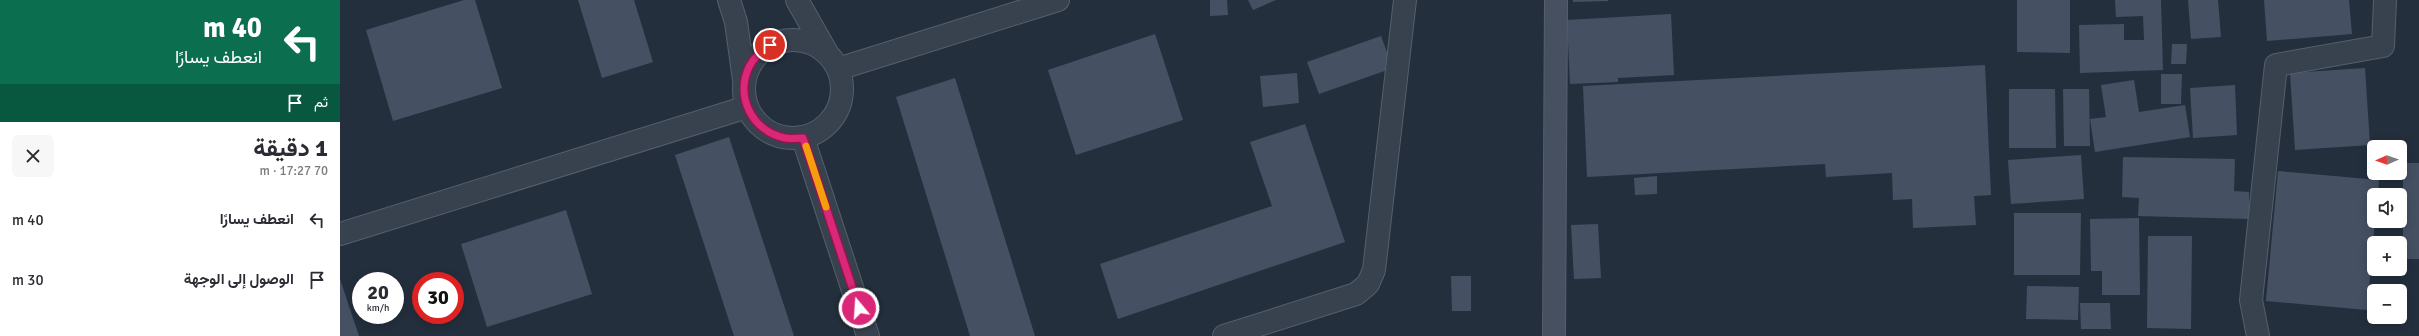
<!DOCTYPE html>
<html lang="ar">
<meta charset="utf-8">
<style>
body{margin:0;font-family:Signika,Vazirmatn,sans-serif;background:#f7f7f7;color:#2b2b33;direction:rtl;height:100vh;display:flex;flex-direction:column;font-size:15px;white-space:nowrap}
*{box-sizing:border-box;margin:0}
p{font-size:13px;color:#7c7c81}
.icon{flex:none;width:22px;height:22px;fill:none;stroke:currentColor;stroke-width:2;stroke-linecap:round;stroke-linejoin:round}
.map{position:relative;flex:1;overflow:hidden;direction:ltr}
.sheet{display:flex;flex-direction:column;background:#fff;width:340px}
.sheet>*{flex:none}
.hud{background:#0b6e4f;color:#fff;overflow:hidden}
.needle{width:26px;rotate:268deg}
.buttons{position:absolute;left:2027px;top:140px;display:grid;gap:8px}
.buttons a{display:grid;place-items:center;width:40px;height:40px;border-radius:6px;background:#fff;box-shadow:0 2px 10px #0003;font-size:20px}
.speed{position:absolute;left:12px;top:272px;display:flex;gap:8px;font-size:20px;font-weight:700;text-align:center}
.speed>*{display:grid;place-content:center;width:52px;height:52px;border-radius:50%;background:#fff;box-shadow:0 2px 10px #0003;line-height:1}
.speed small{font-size:10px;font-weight:400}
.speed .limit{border:6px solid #d22;background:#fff;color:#111}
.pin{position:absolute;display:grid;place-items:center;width:34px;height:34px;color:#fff;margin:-17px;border:2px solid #fff;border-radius:50%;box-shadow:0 1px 4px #0007}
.me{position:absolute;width:44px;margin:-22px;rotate:342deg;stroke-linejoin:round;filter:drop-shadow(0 0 3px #0008)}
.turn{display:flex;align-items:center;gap:14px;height:84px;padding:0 12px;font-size:18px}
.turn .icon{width:52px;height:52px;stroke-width:2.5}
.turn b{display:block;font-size:28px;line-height:34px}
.then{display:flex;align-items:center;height:38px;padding:0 12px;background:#0003;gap:8px;font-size:15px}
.round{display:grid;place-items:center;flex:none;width:42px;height:42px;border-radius:6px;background:#f7f7f7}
.overview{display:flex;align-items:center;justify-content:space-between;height:68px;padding:0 12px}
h1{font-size:24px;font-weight:700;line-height:30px}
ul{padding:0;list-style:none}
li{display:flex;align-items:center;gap:12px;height:60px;padding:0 12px}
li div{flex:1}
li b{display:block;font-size:15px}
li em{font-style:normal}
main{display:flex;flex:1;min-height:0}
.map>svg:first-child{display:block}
</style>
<main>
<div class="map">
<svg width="2079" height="336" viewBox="0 0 2079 336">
<rect width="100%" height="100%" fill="#242f3e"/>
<path fill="#455162" d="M124,0H135L162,88L53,121L26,30Z
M238,0H294L313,62L262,78Z
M870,0H887L888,15L870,16Z
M908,0H936L913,10Z
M1233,0H1268V1L1233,2Z
M1677,0H1730V53L1677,52Z
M1775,0H1821L1823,70L1740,73L1739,25L1784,24V40H1804L1803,16L1776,17Z
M1848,0H1878L1881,37L1851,39Z
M1924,0H2009L2012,34L1927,41Z
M1331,14L1334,75L1278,78V82L1230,84L1227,20Z
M815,34L843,120L736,155L708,70Z
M1041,36L1053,68L979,94L967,62Z
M1832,44H1847L1846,64H1831Z
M1645,65L1651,195L1634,196L1636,225L1573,228L1572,199L1553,200L1552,173L1486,177L1485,164L1247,177L1243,86Z
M2025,68L2030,145L1955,150L1950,73Z
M957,73L959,103L923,107L920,76Z
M1821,74H1842L1841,104H1821Z
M615,78L695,336H630L556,97Z
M1794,80L1799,112L1845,105L1850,137L1755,152L1750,119L1766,117L1761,85Z
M1895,85L1897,135L1853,138L1850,88Z
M1669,89H1715L1716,148H1669Z
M1723,89H1749L1750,146H1724Z
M965,124L1005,242L778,319L760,264L932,206L910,142Z
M389,137L454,336H394L335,155Z
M1741,155L1744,199L1671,204L1668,160Z
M1783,157L1895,159L1894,191L1909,192V219L1798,216L1799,198L1782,197Z
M2063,163H2079V259H2063Z
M1938,171L2039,180L2038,195H2034L2035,221L2027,310L1926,301Z
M1317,176V194L1295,195L1294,178Z
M226,210L252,294L147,327L121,244Z
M1674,213H1741L1740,275H1674Z
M1799,218L1800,295H1762V271H1751L1750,219Z
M1258,224L1261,278L1234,279L1231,225Z
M1808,236H1852L1851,329L1807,328Z
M1111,276H1131V311H1112Z
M0,279L19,336H0Z
M1687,286L1739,287L1738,320L1686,319Z
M1740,303H1770L1771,329H1741Z"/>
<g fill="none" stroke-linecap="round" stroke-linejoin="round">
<defs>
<path id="street" d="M389,0L396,22L404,80
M457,0L487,53
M404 89a49 49 0 1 1 98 0a49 49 0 1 1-98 0Z
M498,69L718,0
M463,138L528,336
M0,234L407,107
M884,336L1016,294L1028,284L1034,270L1065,0
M1918,336L1911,300L1936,65L2043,46L2045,0"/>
<path id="secondary" d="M1214,336L1216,0"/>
</defs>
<use href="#street" stroke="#565f6c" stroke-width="24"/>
<use href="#secondary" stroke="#565f6c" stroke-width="24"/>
<use href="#street" stroke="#38414e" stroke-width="22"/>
<use href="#secondary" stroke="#465061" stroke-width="22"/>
</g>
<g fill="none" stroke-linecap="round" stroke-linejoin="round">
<defs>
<path id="route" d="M430,45C422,51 414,57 409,67C395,97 412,131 445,138C450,139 457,138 463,138L519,308"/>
</defs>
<use href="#route" stroke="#8e194d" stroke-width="10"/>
<use href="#route" stroke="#db2777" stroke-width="7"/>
<path stroke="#f59e0b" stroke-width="7" d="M466,146L486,207"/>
</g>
</svg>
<div class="buttons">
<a><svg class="needle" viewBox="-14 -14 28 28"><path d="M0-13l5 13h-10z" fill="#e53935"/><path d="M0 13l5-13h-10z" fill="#7c7c81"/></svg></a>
<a><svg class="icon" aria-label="sound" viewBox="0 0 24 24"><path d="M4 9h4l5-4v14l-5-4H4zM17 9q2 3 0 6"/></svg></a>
<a>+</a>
<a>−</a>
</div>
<div class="speed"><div>20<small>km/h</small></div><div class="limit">30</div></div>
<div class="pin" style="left:430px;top:45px;background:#d93025"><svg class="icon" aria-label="arrive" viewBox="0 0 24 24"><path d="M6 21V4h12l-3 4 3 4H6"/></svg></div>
<svg class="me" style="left:519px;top:308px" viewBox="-20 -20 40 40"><circle r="17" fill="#db2777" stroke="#fff" stroke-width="3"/><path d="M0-11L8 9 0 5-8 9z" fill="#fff"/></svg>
</div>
<section class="sheet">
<div class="hud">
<div class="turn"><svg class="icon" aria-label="left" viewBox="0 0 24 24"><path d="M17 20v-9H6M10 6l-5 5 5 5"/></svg><div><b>40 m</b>انعطف يسارًا</div></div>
<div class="then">ثم<svg class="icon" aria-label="arrive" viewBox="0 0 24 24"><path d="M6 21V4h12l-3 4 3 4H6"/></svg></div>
</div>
<div class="overview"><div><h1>1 دقيقة</h1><p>70 m · 17:27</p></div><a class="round"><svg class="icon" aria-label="close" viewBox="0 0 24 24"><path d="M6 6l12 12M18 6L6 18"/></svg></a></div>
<ul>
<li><svg class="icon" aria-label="left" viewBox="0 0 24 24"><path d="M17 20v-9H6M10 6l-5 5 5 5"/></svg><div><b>انعطف يسارًا</b></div><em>40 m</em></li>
<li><svg class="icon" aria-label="arrive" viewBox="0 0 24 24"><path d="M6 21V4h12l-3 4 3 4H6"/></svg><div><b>الوصول إلى الوجهة</b></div><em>30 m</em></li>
</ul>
</section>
</main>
